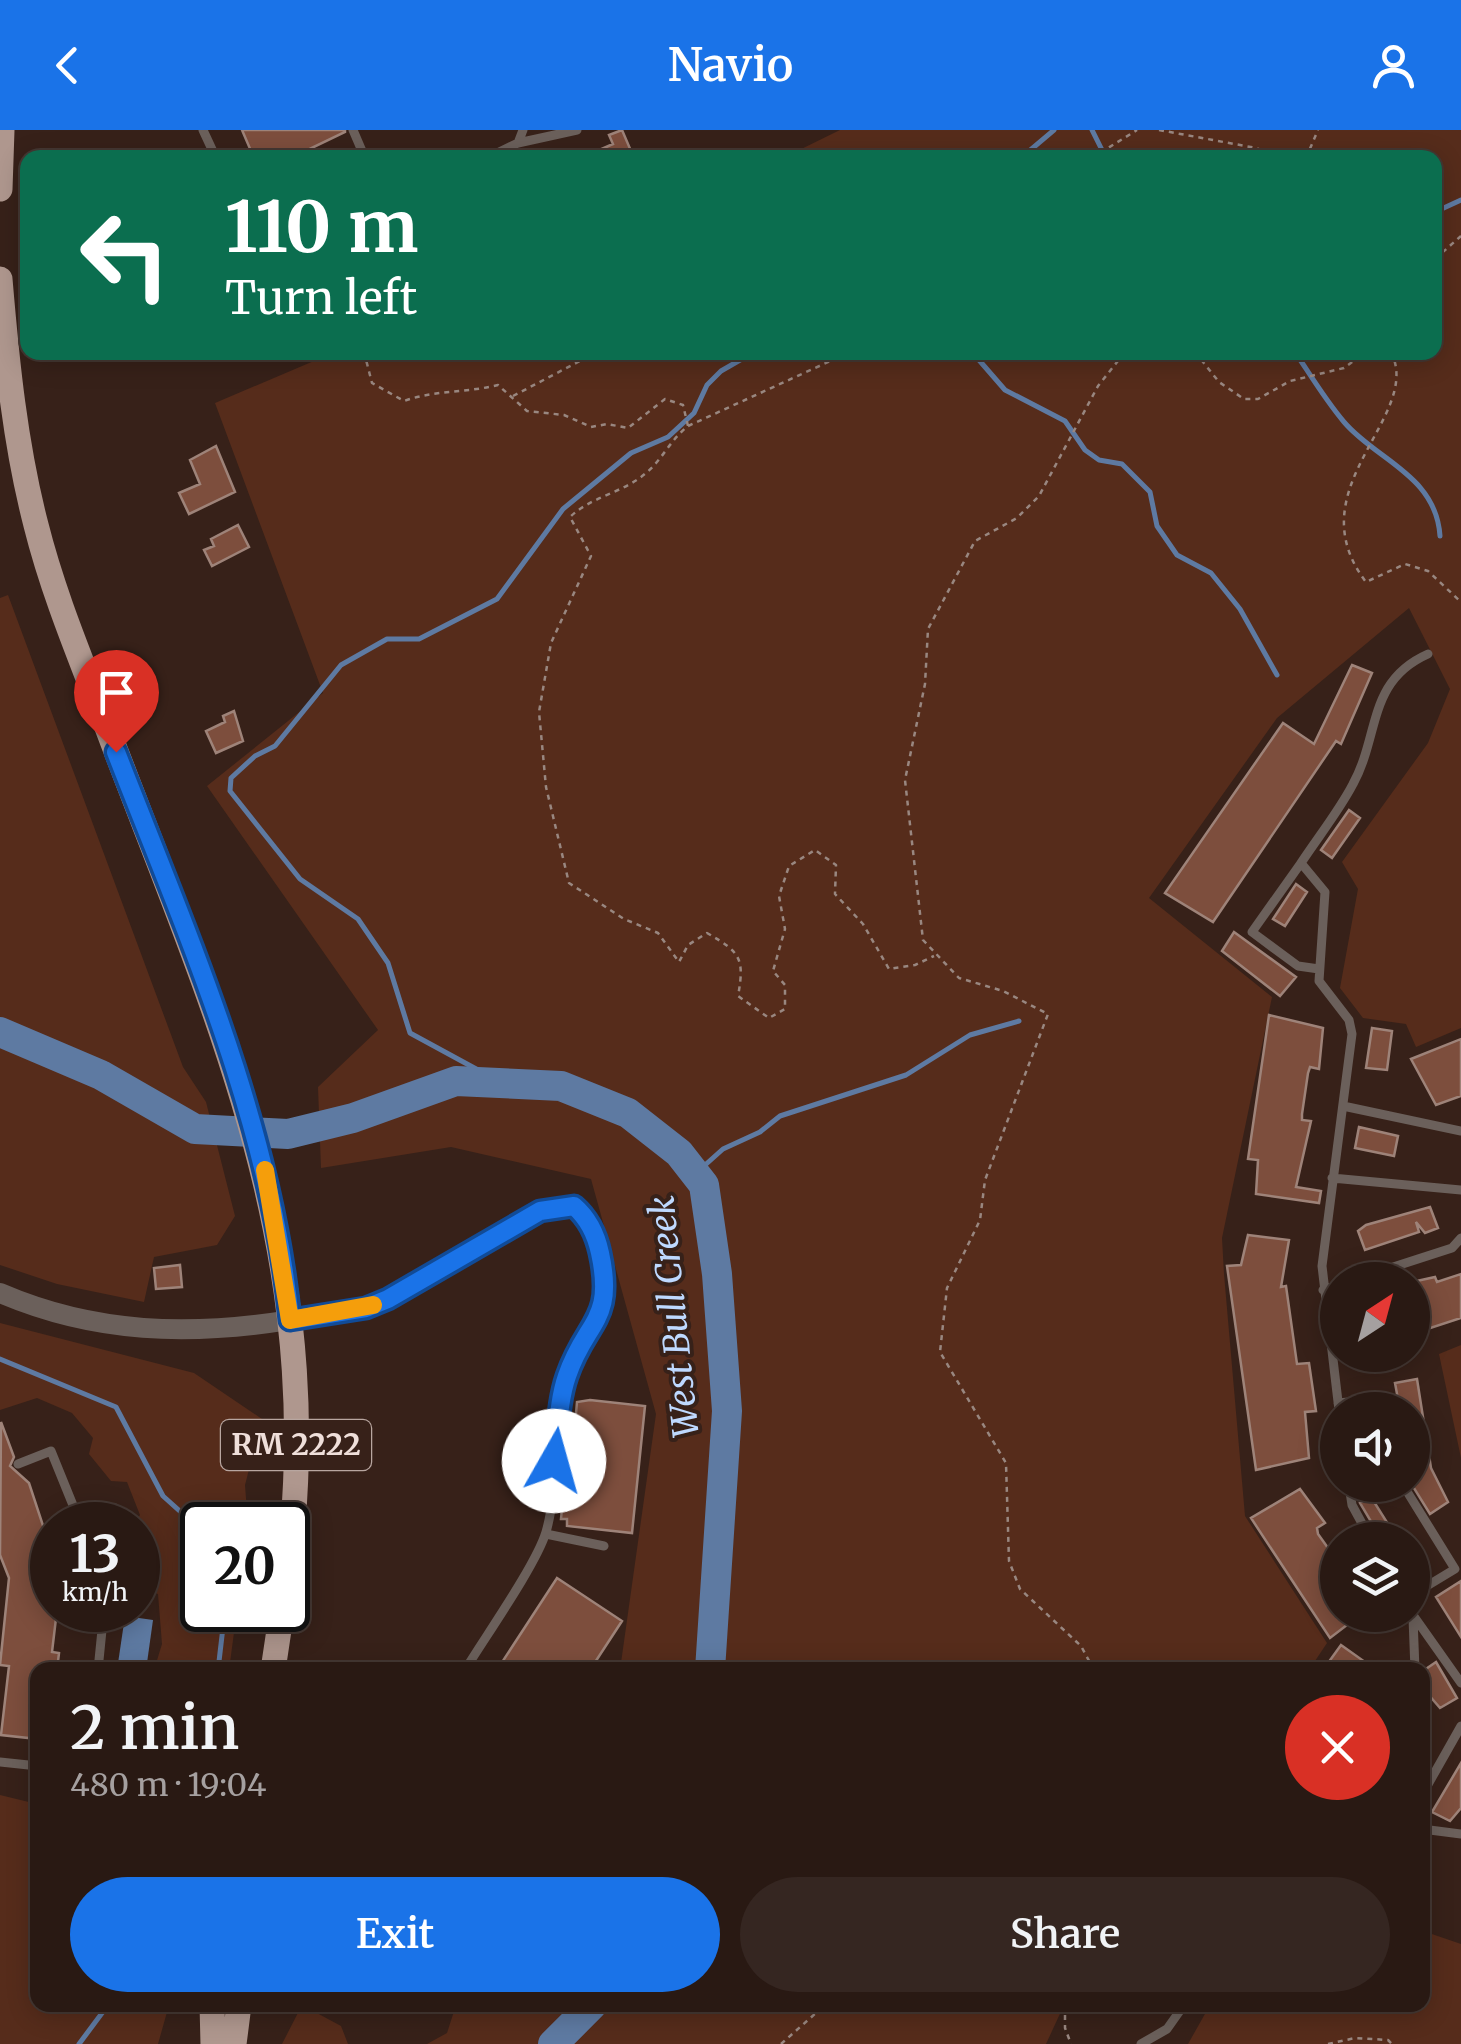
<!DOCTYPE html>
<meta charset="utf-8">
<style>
body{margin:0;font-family:Merriweather,serif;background:#352621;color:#f1f3f6;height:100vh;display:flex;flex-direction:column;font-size:38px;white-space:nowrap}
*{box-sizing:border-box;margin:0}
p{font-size:32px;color:#a5a0a0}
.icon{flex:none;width:55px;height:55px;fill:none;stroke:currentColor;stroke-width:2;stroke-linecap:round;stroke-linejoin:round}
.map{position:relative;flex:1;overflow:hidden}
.details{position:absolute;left:30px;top:1532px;width:1400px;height:350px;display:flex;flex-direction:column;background:#291913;border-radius:20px;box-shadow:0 5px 25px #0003,0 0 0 2px #453833}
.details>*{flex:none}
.hud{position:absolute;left:20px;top:20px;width:1422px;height:210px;border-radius:20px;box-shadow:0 5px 25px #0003,0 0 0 2px #453833;background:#0b6e4f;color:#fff;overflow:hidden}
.needle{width:65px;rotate:36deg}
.fabs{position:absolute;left:1320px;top:1132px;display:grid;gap:20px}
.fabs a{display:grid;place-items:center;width:110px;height:110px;border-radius:50%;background:#291913;box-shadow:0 5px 25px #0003,0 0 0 2px #453833;font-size:50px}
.speed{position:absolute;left:30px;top:1372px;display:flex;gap:20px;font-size:50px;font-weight:700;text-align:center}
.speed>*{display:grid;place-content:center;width:130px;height:130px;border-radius:50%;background:#291913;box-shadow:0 5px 25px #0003,0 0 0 2px #453833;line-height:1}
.speed small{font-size:25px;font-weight:400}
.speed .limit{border:5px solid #111;border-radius:15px;background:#fff;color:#111}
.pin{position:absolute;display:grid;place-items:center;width:85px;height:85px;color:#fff;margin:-102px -42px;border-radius:50% 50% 50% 0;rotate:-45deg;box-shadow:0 0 10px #0007}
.pin .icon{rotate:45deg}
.me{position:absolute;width:110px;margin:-55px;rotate:7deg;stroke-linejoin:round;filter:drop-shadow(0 0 8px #0008)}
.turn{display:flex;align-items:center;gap:35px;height:210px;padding:0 40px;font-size:45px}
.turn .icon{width:130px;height:130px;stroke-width:2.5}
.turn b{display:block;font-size:70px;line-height:85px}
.round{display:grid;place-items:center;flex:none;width:105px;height:105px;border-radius:52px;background:#352621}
.headline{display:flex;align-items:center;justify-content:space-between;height:170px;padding:0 40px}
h1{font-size:60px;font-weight:600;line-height:75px}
.action{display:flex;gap:20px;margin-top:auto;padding:20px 40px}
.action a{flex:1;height:115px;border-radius:60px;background:#1a73e8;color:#fff;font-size:40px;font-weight:600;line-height:115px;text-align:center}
.action a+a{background:#352621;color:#f1f3f6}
header{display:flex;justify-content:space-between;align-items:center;height:130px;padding:0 40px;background:#1a73e8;color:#fff;font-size:45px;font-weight:600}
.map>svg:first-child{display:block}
</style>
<header><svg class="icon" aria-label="back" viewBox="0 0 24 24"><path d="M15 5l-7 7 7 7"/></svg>Navio<svg class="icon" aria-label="person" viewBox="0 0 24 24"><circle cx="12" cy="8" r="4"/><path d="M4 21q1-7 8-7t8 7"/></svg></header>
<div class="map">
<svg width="1461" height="1914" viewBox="0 0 1461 1914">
<rect width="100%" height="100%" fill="#372119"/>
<path fill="#562c1b" d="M840,0H1461V898L1416,917L1406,894L1363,888L1340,858L1358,759L1342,732L1428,613L1450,559L1409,478L1277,588L1149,768L1272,867L1222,1108L1224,1144L1245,1386L1327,1513L1309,1540H620L656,1284L591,1049L451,1017L321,1038L318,957L378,900L207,656L323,563L215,273L335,222H1435V28L785,27Z
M8,465L183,937L206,972L235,1086L217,1115L154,1127L144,1172L57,1154L0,1135V468Z
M0,1193L194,1243L262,1289L245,1355L248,1395H202V1480H237L229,1540H154L162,1514L158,1464L141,1458L138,1395H133L140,1385L127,1352L111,1351L89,1324L93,1308L72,1283L37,1268L0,1280Z
M1461,1215V1328L1439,1224Z
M0,1665L37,1674L38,1875H169L158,1914H0Z
M1423,1801L1461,1814V1914H1188L1210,1875H1422Z
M302,1875L341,1896L348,1914H282Z
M456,1875H1064L1046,1914H427L447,1903Z"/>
<path fill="#5e7aa2" d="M125,1486L153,1490L146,1540H117Z"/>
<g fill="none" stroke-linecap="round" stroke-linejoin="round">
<path stroke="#5e7aa2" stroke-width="5" d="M1092,0L1106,28
M1008,28L1028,22L1054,0
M1435,82L1461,70
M972,222L1005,260L1065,291L1085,320L1099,330L1122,334L1150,362L1157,396L1177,425L1211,443L1240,479L1277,545
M1295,222C1311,246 1326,271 1344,292C1376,330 1436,345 1440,406
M502,953L410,903L388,833L358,789L300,749L230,661L231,648L255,626L275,616L341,535L387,509H419L497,469L563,379L631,323L668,307L694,283L707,255L721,241L754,222
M695,1044L723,1019L760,1002L780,986L906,945L970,905L1019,891
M0,1229L116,1277L163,1366L202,1401
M218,1540L225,1480
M79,1914L108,1875"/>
<path stroke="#5e7aa2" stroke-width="30" d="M0,902L101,945L195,999L288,1004L353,988L456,951L561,956L628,983L679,1023L704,1055L717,1144L727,1281L710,1540
M553,1914L592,1875"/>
</g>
<path fill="#7d4e3d" stroke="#9e8379" stroke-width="2.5" d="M242,0H345V2L291,28H254Z
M622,0L634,28H581L613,14L609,5Z
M216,316L235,362L189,384L179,363L200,354L190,330Z
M238,395L249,417L212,436L204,420L214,416L211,409Z
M1352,535L1372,543L1341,614L1336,611L1213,792L1165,763L1283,593L1314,614Z
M234,581L243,611L216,623L206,601L225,592L223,586Z
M1349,680L1360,688L1332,728L1321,720Z
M1296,754L1307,762L1285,796L1273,789Z
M1234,802L1296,847L1280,866L1222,821Z
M1269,885L1323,898L1319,939L1310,937L1308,943L1302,984V990L1311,991L1296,1057L1321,1061L1319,1073L1256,1064L1258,1030L1248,1029Z
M1372,898L1392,901L1387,940L1366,938Z
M1461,909V966L1436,975L1411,929Z
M1359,997L1398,1006L1394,1026L1355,1018Z
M1430,1077L1438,1098L1425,1103L1416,1092L1419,1102L1365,1120L1358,1101L1366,1095Z
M1248,1105L1289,1110L1281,1157L1286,1156L1297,1234L1309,1233L1316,1281L1305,1282L1309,1328L1256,1340L1227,1136L1241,1135Z
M180,1135L182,1157L156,1159L154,1138Z
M1461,1144V1188L1412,1204V1152L1435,1147L1437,1152Z
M1417,1249L1431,1338L1448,1372L1430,1384L1412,1355V1280H1400L1395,1253Z
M590,1270L645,1276L632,1403L567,1396V1389H561L570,1295H575L577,1272Z
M1,1292L14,1327L10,1336L29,1353L52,1423V1480H57L52,1522L59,1523L57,1540H38V1609L1,1605L9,1536L0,1535L9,1448L0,1425Z
M1300,1359L1325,1393L1317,1398L1318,1404L1338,1432V1485H1360L1330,1508L1251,1388Z
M1371,1367L1398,1410H1382L1360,1373Z
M557,1448L622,1491L590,1540H497Z
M1461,1451V1507L1436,1467Z
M1341,1515L1365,1532L1360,1540H1323Z
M1436,1532L1457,1568L1440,1578L1422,1557L1423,1541Z
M1461,1633V1678L1450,1691L1432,1682Z"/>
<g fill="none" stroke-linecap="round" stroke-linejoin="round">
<path stroke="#998780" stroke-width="2.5" stroke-dasharray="5 5" stroke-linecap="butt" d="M1159,0L1256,18L1281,28
M1092,28L1137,0
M1306,28L1318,0
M1435,129L1461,106
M364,222L372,253L404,271C434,260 466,263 498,255L527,281L564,285L591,297L607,294L628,298L665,269L683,275L688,296C671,309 662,330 646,343C623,363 592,366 570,387L591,426L551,513L539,582L546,657L569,753L624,789L658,803L679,832L688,815L707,803C740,822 745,828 738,866L769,888L785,879V855L773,841L785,799L779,766L789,736L815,720L836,735L835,764L863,794L889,839L915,835L934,826
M1195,222L1219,252L1244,269H1258L1290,251L1344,238L1366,222
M1391,222C1424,287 1294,358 1366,452L1405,434L1428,441L1461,472
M513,266L597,222
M688,296L850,222
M1094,1540L1081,1516L1020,1459L1009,1431L1006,1333L940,1222L947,1158L980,1090L985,1050L1048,884L1003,861L959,848L923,810L905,650L925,554L928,499L975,411L1017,388L1039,366L1098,256L1125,222
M1065,1875V1898L1071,1914
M781,1914L825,1875
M1328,1914L1355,1908L1388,1910L1392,1914"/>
<path stroke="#6b605b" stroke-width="9" d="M203,0L216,28
M353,0L365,28
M518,13L577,0
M487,28L518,13L523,0
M1301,733L1252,802L1298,836L1319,839
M1343,976L1461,1001
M1332,1048L1461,1060
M1353,1150L1452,1118L1461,1108
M1323,1160L1338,1155
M293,1189L367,1177L388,1169L540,1081C564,1074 577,1074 591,1097C636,1171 577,1197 563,1259C553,1305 559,1357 546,1402C536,1435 485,1507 465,1540
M1338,1273L1391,1268L1392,1280
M1339,1280L1322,1136L1352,904L1349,890L1319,851L1325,762L1301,733C1318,707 1339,681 1353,654C1380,605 1367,551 1428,524
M18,1334L51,1321L81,1395
M1349,1355L1352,1375L1371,1410
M1403,1355L1455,1439L1412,1465
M81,1394L115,1378
M546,1404L604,1416
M1413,1485L1461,1553
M1413,1488L1415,1540
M98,1540L104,1480
M0,1632L38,1636
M1422,1665L1461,1596
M1422,1699L1461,1704
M1141,1914L1167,1899L1184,1875"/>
<path stroke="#6b605b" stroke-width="20" d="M0,1163C95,1204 190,1206 290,1190"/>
<path stroke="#af978e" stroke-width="25" d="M0,59L2,0
M0,149C7,232 15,314 36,395C55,471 87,543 114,616C221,897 328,1129 288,1440
M273,1540L282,1480
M212,1875L213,1914
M234,1914L239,1875"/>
</g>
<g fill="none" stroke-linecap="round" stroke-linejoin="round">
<defs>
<path id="route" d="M116,622C188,807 270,990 290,1190L366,1178L388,1169L540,1081L574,1076C589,1089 596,1104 600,1123C615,1192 586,1190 567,1246C558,1272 558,1303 554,1331"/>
</defs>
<use href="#route" stroke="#114b97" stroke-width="25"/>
<use href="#route" stroke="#1a73e8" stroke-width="18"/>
<path stroke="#f59e0b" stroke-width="18" d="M265,1040L290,1190L373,1175"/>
</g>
<g text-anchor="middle" stroke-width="8" stroke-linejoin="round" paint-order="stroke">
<rect fill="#372119" stroke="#b8a6a0" stroke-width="2.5" x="221" y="1290" width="150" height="50" rx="8"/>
<g font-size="30" font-weight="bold" fill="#efdfda">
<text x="296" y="1325">RM 2222</text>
</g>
<g font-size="35" font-style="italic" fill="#bed9ff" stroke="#372119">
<text transform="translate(674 1187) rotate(-96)" y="12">West Bull Creek</text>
</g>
</g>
</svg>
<div class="fabs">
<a><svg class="needle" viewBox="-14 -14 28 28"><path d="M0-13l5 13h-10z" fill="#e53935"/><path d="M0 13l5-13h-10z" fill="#a5a0a0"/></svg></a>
<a><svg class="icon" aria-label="sound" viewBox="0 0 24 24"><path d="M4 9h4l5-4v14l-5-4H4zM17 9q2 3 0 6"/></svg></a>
<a><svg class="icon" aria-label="layers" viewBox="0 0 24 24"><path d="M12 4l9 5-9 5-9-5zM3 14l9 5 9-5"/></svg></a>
</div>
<div class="speed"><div>13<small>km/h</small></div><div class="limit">20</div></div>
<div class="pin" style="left:116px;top:622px;background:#d93025"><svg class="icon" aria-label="arrive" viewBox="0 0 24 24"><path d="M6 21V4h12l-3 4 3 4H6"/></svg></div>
<svg class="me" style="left:554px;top:1331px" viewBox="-20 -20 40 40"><circle r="19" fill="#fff"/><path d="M0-13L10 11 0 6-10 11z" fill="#1a73e8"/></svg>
<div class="hud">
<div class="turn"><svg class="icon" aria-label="left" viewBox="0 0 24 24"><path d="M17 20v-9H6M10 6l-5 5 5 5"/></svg><div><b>110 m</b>Turn left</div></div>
</div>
<section class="details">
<div class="headline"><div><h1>2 min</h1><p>480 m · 19:04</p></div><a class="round" style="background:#d93025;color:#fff"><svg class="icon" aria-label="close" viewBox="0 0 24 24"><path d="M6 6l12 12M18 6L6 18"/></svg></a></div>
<div class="action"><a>Exit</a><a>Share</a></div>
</section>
</div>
